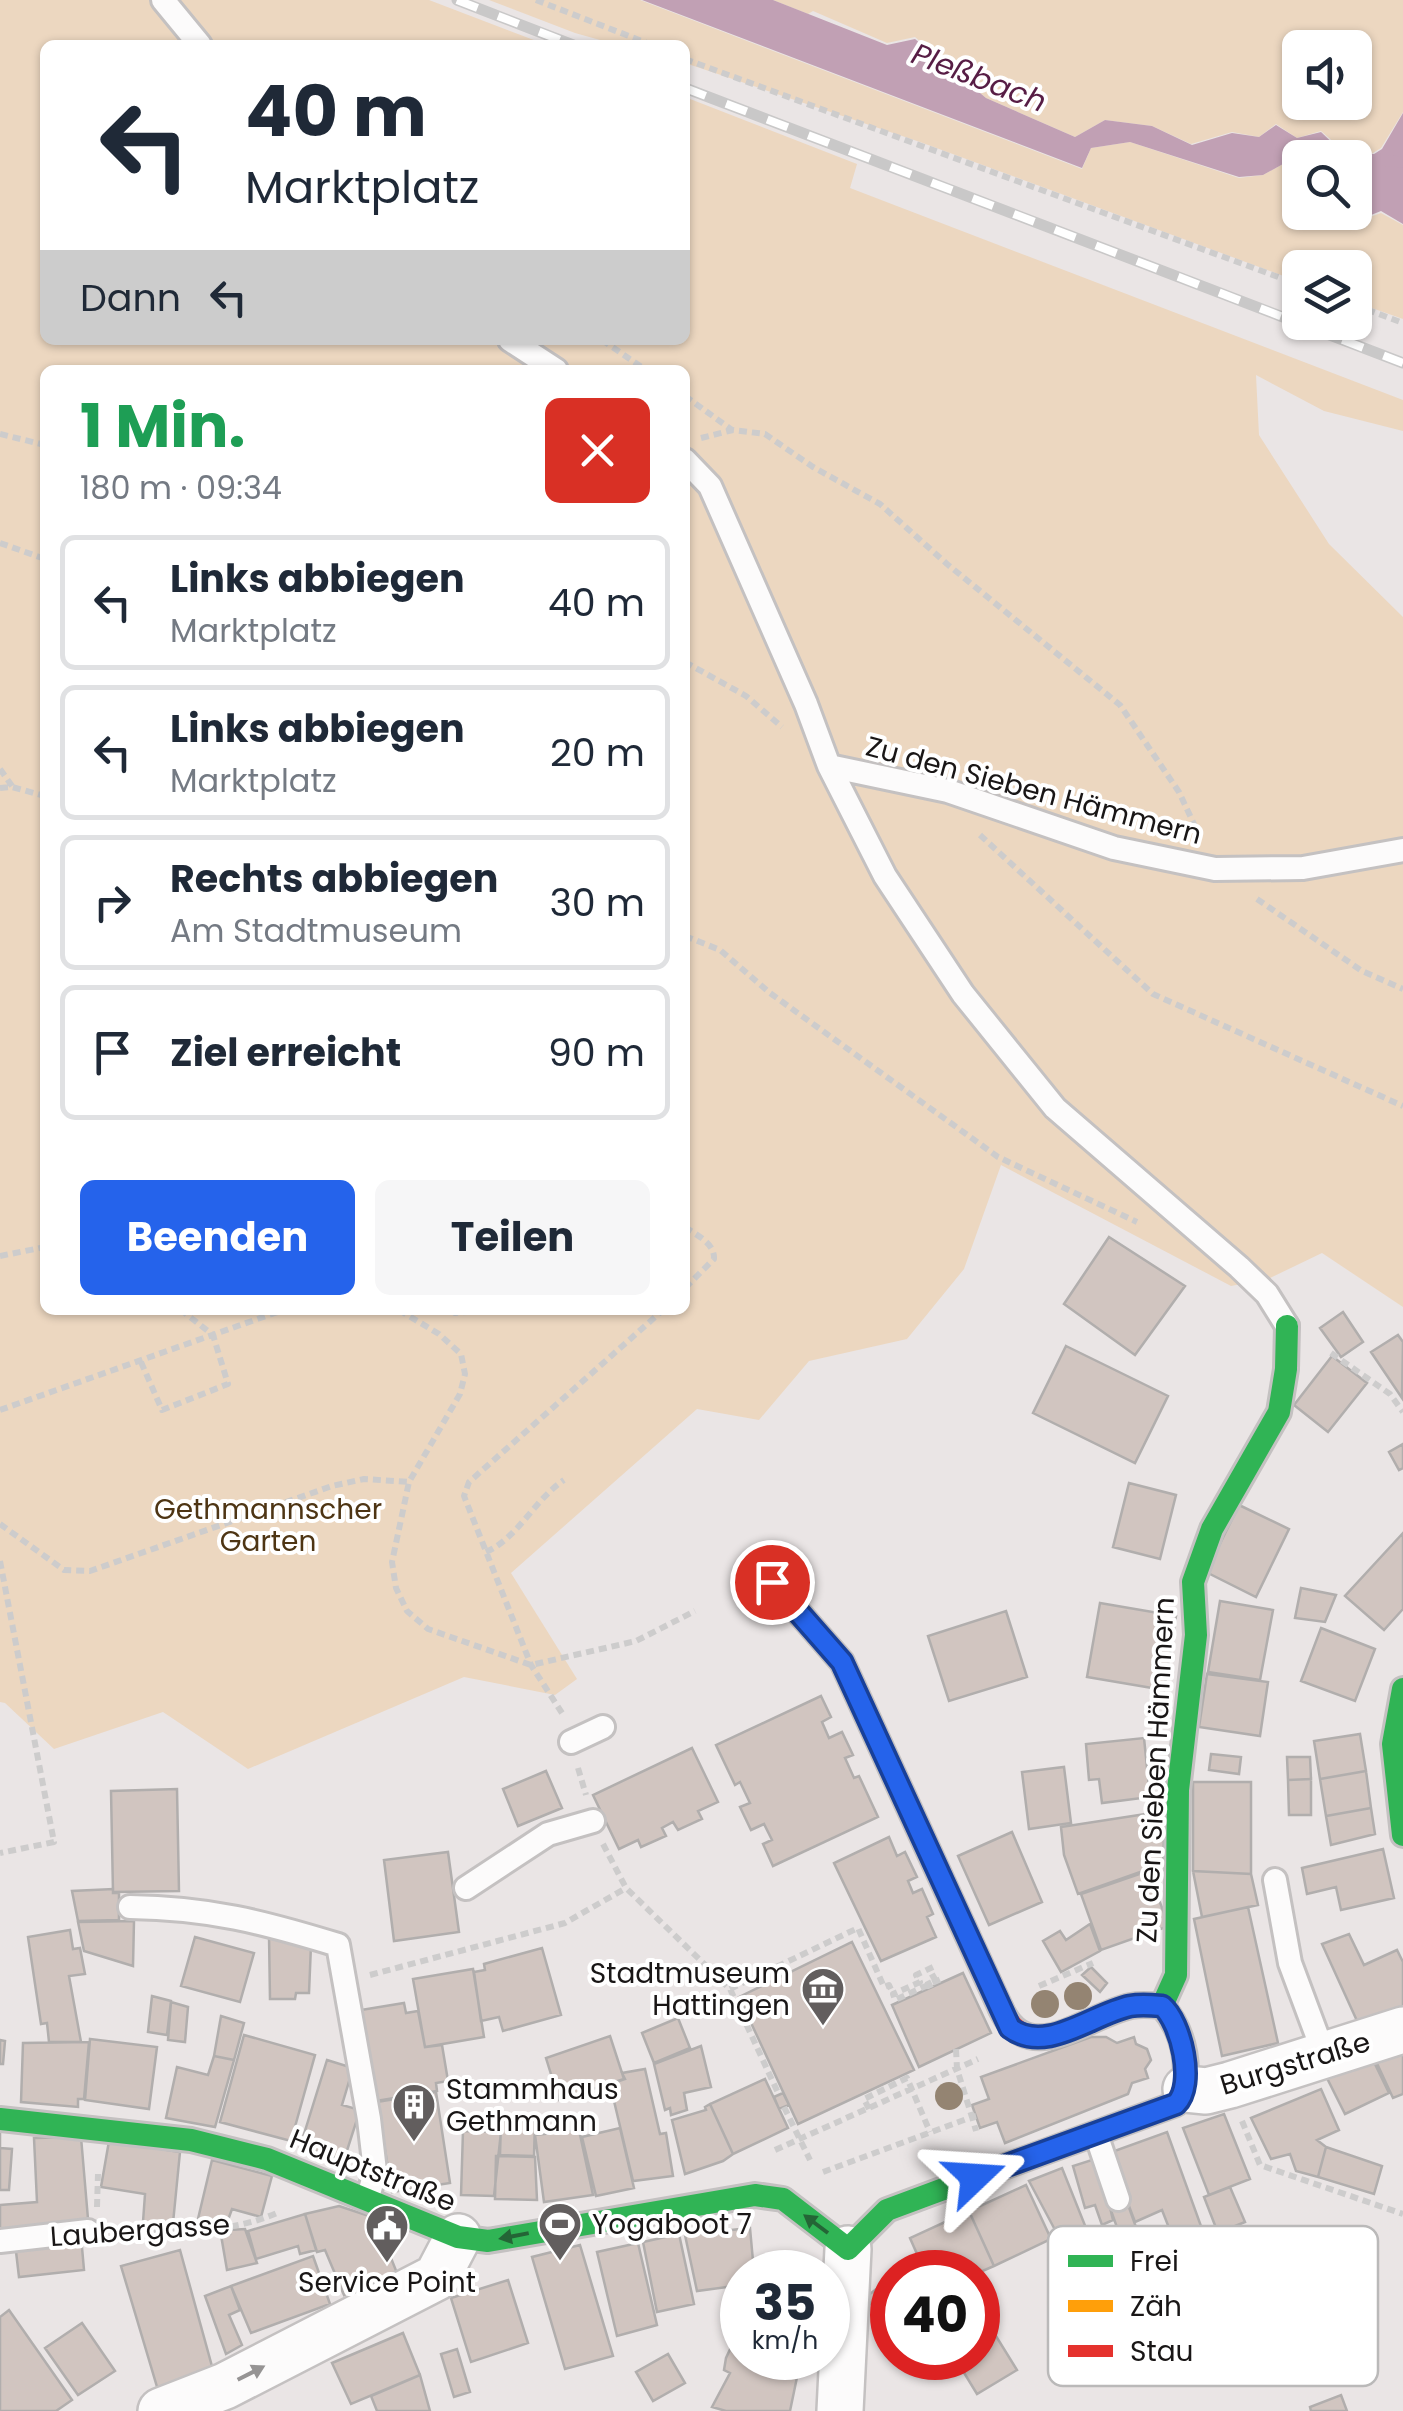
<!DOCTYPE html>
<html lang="de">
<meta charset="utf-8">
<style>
body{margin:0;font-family:Poppins,sans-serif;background:#f6f6f7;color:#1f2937;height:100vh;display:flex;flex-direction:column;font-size:38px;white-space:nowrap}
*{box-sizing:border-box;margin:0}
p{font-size:32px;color:#747a83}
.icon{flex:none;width:55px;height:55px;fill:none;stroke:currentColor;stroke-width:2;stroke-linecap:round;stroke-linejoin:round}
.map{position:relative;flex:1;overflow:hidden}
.side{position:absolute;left:40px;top:365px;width:650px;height:950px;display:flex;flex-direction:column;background:#fff;border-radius:15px;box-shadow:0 2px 8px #0004}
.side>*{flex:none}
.banner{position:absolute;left:40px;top:40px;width:650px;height:305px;border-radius:15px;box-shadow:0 2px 8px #0004;background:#fff;color:#1f2937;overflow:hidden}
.controls{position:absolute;left:1282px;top:30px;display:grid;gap:20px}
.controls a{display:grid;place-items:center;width:90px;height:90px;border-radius:15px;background:#fff;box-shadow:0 2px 8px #0004;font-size:50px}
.speed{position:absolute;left:720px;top:2250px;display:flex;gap:20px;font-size:50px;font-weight:700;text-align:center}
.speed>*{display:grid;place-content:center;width:130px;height:130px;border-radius:50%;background:#fff;box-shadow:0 2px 8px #0004;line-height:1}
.speed small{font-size:25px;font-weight:400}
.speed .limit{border:15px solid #d22;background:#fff;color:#111}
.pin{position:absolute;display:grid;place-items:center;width:85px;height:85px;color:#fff;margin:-42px;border:5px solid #fff;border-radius:50%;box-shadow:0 2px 10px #0007}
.me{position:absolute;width:110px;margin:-55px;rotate:70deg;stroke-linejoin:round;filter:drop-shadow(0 0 8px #0008)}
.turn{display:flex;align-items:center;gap:35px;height:210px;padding:0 40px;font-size:45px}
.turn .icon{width:130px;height:130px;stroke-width:2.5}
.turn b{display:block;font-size:70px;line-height:85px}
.then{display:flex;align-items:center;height:95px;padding:0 40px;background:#0003;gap:20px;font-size:38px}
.round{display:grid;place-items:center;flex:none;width:105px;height:105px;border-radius:15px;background:#f6f6f7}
.head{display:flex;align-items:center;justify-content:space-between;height:170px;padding:0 40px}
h1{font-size:60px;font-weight:700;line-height:75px;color:#1e9e55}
.action{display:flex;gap:20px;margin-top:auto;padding:20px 40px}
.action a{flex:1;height:115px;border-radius:15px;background:#2563eb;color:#fff;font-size:40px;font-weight:700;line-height:115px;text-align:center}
.action a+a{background:#f6f6f7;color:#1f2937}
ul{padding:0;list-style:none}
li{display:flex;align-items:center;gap:30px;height:135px;margin:0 20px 15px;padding:0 20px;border:5px solid #e0e1e3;border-radius:15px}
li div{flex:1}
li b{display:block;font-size:38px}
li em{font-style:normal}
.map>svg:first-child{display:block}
</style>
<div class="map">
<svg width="1403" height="2411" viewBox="0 0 1403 2411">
<rect width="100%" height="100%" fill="#eae5e5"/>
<path fill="#ecd7c0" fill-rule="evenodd" d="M0,0H429L547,45H45V340H685V97L857,164L850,188L1403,400V431L1324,411L1256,375L1259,435L1329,544L1403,617V1307L1322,1253L1268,1279L1231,1286L1001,1165L964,1269L907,1339L809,1361L759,1420L697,1409L511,1573L577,1679L555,1695L464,1677L248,1769L163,1712L54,1749L5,1703L0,1702ZM45,370H685V1310H45Z
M489,0H640L1082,169L1091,148L1130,142L1239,178L1263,175L1283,164L1300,168V212L1345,213L1350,224L1381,213L1403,225V319L1355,302V268H1300V282L920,142L685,63V45H618L575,33Z
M773,0H1403V112L1381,148L1363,159L1344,151L1321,131L1297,138L1276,124L1259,137L1232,132L1191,144L1152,126L1105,120L1075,137L986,98L915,37L887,43L813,11L808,14ZM1300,48H1355V102H1300Z"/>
<path fill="#c1a0b4" d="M642,0H773L887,45L915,39L986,98L1075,137L1105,120L1152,126L1192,145L1232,133L1259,137L1276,125L1297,138L1321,132L1344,154L1354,157L1300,158V168L1283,164L1263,175L1239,177L1130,142L1091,148L1082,168Z
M1403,113V224L1381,211L1351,223L1346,213L1355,212V158L1363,161L1382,149Z"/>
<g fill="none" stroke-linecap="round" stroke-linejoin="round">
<path stroke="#c1a0b4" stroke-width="11" d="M1355,158L1403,162"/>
</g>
<path fill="#d1c5c0" stroke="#b1aead" stroke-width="2.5" d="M1109,1237L1185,1286L1135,1355L1064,1304Z
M1343,1312L1363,1342L1341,1357L1320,1328Z
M1398,1335L1403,1342L1402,1398L1371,1352Z
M1066,1346L1168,1396L1135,1463L1033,1413Z
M1332,1356L1367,1383L1328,1432L1294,1405Z
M1403,1444V1468L1399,1470L1389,1452Z
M1129,1483L1176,1495L1160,1559L1113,1547Z
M1239,1505L1289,1529L1256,1597L1206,1572Z
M1403,1533V1609L1384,1630L1345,1596Z
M1301,1588L1336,1595L1325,1622L1295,1618Z
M1220,1601L1273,1610L1260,1680L1208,1672Z
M1100,1603L1176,1616L1164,1690L1087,1677Z
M1006,1611L1027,1677L949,1701L928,1636Z
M1321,1628L1375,1649L1355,1701L1301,1681Z
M1207,1674L1268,1682L1260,1736L1199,1727Z
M821,1696L831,1717L822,1722L829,1738L842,1732L853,1755L845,1758L854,1778L859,1776L878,1817L773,1866L763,1844L772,1840L764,1824L751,1830L740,1807L750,1803L740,1782L735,1785L716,1745Z
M1360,1734L1366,1771L1320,1779L1314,1741Z
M1144,1738L1150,1797L1102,1803L1099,1779L1089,1780L1086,1744Z
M692,1748L718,1802L698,1811L702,1819L678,1830L673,1822L662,1828L666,1836L641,1847L638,1840L619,1849L593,1795Z
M1211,1754L1241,1757L1239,1774L1209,1770Z
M1287,1757H1310L1311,1779L1288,1780Z
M1064,1767L1071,1823L1029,1829L1022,1772Z
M546,1771L562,1808L518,1826L503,1789Z
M1366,1771L1371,1808L1326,1816L1320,1779Z
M1311,1779V1815H1289L1288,1780Z
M1193,1782H1251V1874L1193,1871Z
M177,1789L179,1891L113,1892L111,1791Z
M1371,1808L1375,1834L1331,1845L1326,1816Z
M1165,1811L1163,1864L1078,1894L1064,1855L1061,1827Z
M1012,1832L1042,1902L989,1925L958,1856Z
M889,1837L897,1856L905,1852L917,1877L908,1881L913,1893L922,1889L933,1914L927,1917L936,1937L881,1961L834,1863Z
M1383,1849L1394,1898L1341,1910L1336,1887L1307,1894L1302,1868Z
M448,1852L459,1932L394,1941L384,1860Z
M1148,1871L1169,1926L1101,1950L1081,1894Z
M1193,1871L1251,1874L1258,1905L1202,1917Z
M113,1889V1893H119V1920L78,1921L72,1891Z
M1248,1907L1278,2043L1222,2056L1194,1919Z
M134,1921L133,1966L84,1951L78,1922Z
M1090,1924L1100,1951L1061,1972L1043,1941L1060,1931L1066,1940Z
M70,1930L73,1949L80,1948L85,1974L69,1976L81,2042H49L47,2023L41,2024L28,1937Z
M1349,1934L1364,1965L1397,1950L1403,1962V2015L1363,2034L1322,1944Z
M269,1935L311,1945L309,1993H296L295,1999H270Z
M195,1937L254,1953L240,2002L181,1986Z
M852,1942L914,2070L798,2124L739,1997Z
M542,1948L561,2015L503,2031L499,2017L481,2021L474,1972L485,1970L484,1964Z
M1091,1967L1107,1983L1100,1992L1082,1975Z
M473,1969L484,2037L425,2047L413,1979Z
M963,1973L991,2033L919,2067L892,2005Z
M152,1996L171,2001L167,2035L148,2032Z
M171,2002L188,2007L185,2042L168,2040Z
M404,2003L406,2013L418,2011L425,2047L442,2045L448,2081L436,2083L437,2091L376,2101L361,2010Z
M221,2016L244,2023L234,2060L214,2056Z
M678,2018L690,2048L654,2063L642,2033Z
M244,2035L315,2055L291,2141L220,2122Z
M610,2036L624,2079L559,2100L546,2058Z
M1091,2037H1106L1117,2043L1134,2037L1136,2044L1147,2049L1151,2060L1145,2069L1148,2078L1132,2083L1128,2094L1005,2143L997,2122L980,2128L972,2105L989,2099L981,2077Z
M90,2039L157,2047L149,2109L85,2100Z
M0,2040L5,2041L3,2064H0Z
M89,2042L84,2099H78V2107L21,2102L23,2043Z
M1403,2044V2094L1393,2098L1374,2057Z
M701,2046L711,2087L684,2093L687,2110L671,2115L670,2108L665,2110L654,2064Z
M214,2056L234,2060L215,2127L166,2118L177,2067L208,2075Z
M1372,2058L1389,2093L1345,2114L1327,2078Z
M327,2060L353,2068L342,2105L360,2110L344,2160L300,2147Z
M645,2069L660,2134L666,2133L673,2176L633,2181L610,2084L625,2079L622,2073Z
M765,2079L788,2128L733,2154L710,2104Z
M1321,2089L1339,2130L1317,2140L1326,2147L1318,2177L1296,2171L1290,2154L1271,2159L1251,2118Z
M436,2092L450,2183L392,2192L377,2102Z
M783,2093L789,2105L779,2109L774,2097Z
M710,2104L733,2154L723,2161L685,2174L672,2120L706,2110L705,2107Z
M1224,2114L1250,2179L1209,2195L1183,2128Z
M501,2121H535L534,2156L500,2155Z
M620,2128L634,2188L596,2196L582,2137Z
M579,2130L593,2195L544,2202L535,2135Z
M463,2131L501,2132L494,2196L461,2195Z
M0,2132V2148L12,2149L9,2190H0Z
M1167,2132L1206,2240L1178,2251L1162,2210L1135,2222L1109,2153Z
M81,2137L88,2219L0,2230V2205L37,2202L34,2138Z
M109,2141L180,2152L173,2223L143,2222L145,2194L101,2187Z
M1326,2147L1382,2166L1374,2194L1318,2177Z
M496,2156L535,2157L537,2200L495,2199Z
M1098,2158L1113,2220L1102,2225L1095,2205L1085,2208L1073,2166Z
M212,2160L272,2176L261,2217L232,2209L228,2220L197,2223Z
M1062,2168L1088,2233L1062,2243L1029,2181Z
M1026,2185L1051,2239L994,2266L969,2211Z
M1230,2187L1245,2222L1218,2233L1204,2197Z
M1125,2196L1137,2230L1120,2236L1108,2202Z
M339,2206L375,2218L397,2273L344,2295L325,2250L317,2252L305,2214Z
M969,2211L994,2266L978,2273L925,2272L910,2238Z
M305,2214L316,2250L300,2254L298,2246L256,2259L248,2231Z
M750,2228L754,2272H742V2285L697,2291L685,2235Z
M245,2229L257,2263L227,2270L221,2235L230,2234V2230Z
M679,2234L694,2304L657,2312L643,2242Z
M81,2236L84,2270L19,2277L15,2243Z
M638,2243L657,2325L617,2336L597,2252Z
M580,2245L613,2356L565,2369L532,2257Z
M180,2250L213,2370L158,2390L121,2266Z
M313,2256L330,2304L251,2333L231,2286Z
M772,2261L785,2272H765Z
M892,2277V2333L866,2297Z
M508,2280L528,2343L471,2362L451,2298Z
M231,2286L240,2310L229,2315L242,2345L226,2354L205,2296Z
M978,2307L1017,2370L977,2394L955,2358H978Z
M9,2310L72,2400L56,2411H0V2317Z
M82,2323L115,2371L78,2395L45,2348Z
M742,2324V2358H801L790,2411H726L712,2407L730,2373L724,2370L726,2358Z
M403,2333L420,2375L351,2404L332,2363Z
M457,2349L470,2392L454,2397L441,2354Z
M668,2354L685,2383L653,2401L636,2372Z
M420,2375L430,2411H377L371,2396Z
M1341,2395L1347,2411H1311L1310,2407Z"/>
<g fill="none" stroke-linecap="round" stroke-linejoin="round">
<defs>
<path id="lane" d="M163,0L200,45
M510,340L556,370
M685,460L710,486L806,704L829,766L885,876L963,994L1055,1108L1239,1267L1267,1294L1287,1326
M829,766L948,791L1114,848L1215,869L1303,868L1403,850
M571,1742L603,1727
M1275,1880L1290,1963L1325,2057
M466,1888L548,1834L593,1821
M130,1907C209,1908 263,1922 338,1945L369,2119L375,2171L368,2198
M1096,2134L1118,2199
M0,2241L88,2231"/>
<path id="street" d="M1186,2089L1206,2091L1230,2085L1403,2030
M161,2411L225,2386L437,2277L458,2237
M840,2411L848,2249"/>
<path id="fast" d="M1403,1689L1393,1744L1403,1835
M1162,2006L1176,1975L1178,1790L1196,1635L1193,1582L1212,1529L1279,1412L1286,1369L1287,1326
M0,2119L191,2140L267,2159L458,2237L488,2241L755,2195L783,2199L848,2249L887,2210L973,2178"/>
<path id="slow" d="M772,1582L842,1662L1001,2009"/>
<path id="jam" d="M973,2178L1176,2104C1195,2075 1184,2031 1162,2006C1152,2005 1141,2004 1131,2006C1087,2015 1029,2070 1001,2009"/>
</defs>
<use href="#lane" stroke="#c4c1c1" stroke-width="28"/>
<use href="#street" stroke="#c4c1c1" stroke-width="50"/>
<use href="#fast" stroke="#c4c1c1" stroke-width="28"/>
<use href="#slow" stroke="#c4c1c1" stroke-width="28"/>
<use href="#jam" stroke="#c4c1c1" stroke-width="28"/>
<path stroke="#cdcccc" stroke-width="6" stroke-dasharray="8 5" stroke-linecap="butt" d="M536,0L652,45
M685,59L1300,285
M1355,305L1403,323
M602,340L646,370
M685,396L732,430
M0,434L45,445
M701,438L733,430L765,434L813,467L880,504L947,564L1120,705L1179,792L1200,837
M0,543L45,559
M685,662L746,696L782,727
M0,769L12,786
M0,788L12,787L45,796
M980,835L1153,994L1403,1106
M1257,899L1362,971L1403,989
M685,936L720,950L770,993L998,1157L1137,1222
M685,1227C696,1235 715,1243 714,1259L685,1288
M0,1256L45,1247
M399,1310L439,1334L461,1354L465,1374L460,1394L409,1482L392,1562L396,1588L407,1611L428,1629L531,1665L636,1641L695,1611
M451,1310L455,1313L491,1310
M1331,1353L1390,1394L1403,1412
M141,1362L162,1410L228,1384L213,1335L181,1310
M0,1410L283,1310
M0,1524L64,1570L90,1571L332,1486L364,1479L409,1482
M486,1552C518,1538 534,1500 564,1480
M0,1561L54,1842L0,1853
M562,1713L531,1665L464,1496L469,1482L663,1310
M578,1768L586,1795
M603,1844L626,1888L730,1989L779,2095
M933,1967L916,1975L920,1982L893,1994L895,2000L941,1979
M370,1975L565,1923L626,1888
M1039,1986L1093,1963
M931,1988L927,1980L936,1975
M730,1989L858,1928L884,1987L889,1985L893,1994
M784,2107L810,2160
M869,2109L864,2099L907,2078L930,2132
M976,2116L972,2117L976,2131
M1242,2121L1260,2165L1403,2214
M775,2150L978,2059
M823,2172L972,2117L957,2069L956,2049
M97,2207L98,2174
M114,2231C168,2231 229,2235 279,2212"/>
<use href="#lane" stroke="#fcfbfb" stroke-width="22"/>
<use href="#street" stroke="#fcfbfb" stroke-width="45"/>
<use href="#fast" stroke="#30b455" stroke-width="22"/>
<use href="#slow" stroke="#ff9f0a" stroke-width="22"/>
<use href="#jam" stroke="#e5322d" stroke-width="22"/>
<defs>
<path id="rail" d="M457,0L573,45
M685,88L1403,363"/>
</defs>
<use href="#rail" stroke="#c9c8c8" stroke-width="11"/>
<use href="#rail" stroke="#fff" stroke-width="8" stroke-dasharray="22" stroke-linecap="butt"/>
</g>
<g fill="#948472">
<circle cx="1078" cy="1996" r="14"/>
<circle cx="1045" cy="2004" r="14"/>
<circle cx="949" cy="2096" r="14"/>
</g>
<defs><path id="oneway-solid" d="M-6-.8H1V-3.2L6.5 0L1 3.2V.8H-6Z" transform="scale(2.5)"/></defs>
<g fill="#246536">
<use href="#oneway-solid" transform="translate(816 2224) rotate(-143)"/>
<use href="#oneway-solid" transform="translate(514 2236) rotate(169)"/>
</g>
<use fill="#969494" href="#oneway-solid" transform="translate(251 2373) rotate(-27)"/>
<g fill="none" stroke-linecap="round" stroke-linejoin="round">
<defs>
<path id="route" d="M772,1582L842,1662L1010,2028C1046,2055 1092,2014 1130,2006C1141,2004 1151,2005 1162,2006C1181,2022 1196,2085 1176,2104L975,2177"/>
</defs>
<use href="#route" stroke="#184099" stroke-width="25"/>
<use href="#route" stroke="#2563eb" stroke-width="18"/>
</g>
<defs>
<symbol id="museum-pin" viewBox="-11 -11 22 30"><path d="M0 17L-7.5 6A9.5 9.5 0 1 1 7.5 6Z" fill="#625e5e" stroke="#fff"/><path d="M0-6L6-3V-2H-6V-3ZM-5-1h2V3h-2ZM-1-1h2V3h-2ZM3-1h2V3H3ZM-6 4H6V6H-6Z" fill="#fff"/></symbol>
<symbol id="building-pin" viewBox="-11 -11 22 30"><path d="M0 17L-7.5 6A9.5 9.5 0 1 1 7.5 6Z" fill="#625e5e" stroke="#fff"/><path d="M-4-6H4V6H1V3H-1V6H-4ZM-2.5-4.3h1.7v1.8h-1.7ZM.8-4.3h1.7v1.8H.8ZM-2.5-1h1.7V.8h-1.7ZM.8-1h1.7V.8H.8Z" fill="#fff"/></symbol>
<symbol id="stadium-pin" viewBox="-11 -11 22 30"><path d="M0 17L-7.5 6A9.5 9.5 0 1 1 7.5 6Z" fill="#625e5e" stroke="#fff"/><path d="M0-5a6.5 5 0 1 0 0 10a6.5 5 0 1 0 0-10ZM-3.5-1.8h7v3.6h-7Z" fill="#fff"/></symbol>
<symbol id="civic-pin" viewBox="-11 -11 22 30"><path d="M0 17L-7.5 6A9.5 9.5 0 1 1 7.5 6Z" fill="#625e5e" stroke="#fff"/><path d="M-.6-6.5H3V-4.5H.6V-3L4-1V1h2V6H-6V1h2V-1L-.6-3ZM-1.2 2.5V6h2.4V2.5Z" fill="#fff"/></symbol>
</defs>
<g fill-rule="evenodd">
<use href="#museum-pin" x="798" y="1964" width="50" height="68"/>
<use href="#building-pin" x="389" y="2080" width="50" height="68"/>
<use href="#stadium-pin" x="535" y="2199" width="50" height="68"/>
<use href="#civic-pin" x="362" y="2201" width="50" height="68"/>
</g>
<g text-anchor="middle" stroke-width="8" stroke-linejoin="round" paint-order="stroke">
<g font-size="28" fill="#191616" stroke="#fff">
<text transform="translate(1034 790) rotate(15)" y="10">Zu den Sieben Hämmern</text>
<text transform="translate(1155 1770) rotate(-87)" y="10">Zu den Sieben Hämmern</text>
<text transform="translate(1295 2063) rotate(-17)" y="10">Burgstraße</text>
<text transform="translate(373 2170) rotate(22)" y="10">Hauptstraße</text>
<text transform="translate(140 2230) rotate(-4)" y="10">Laubergasse</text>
</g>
<g font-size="28" fill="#4e3514" stroke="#fff">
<text x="268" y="1519">Gethmannscher<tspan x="268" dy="32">Garten</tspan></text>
</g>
<g font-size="28" fill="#191616" stroke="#fff" text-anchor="start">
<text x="790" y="1983" text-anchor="end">Stadtmuseum<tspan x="790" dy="32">Hattingen</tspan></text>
<text x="446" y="2099">Stammhaus<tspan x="446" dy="32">Gethmann</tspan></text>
<text x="592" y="2234">Yogaboot 7</text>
<text x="387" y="2292" text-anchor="middle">Service Point</text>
</g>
<g font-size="30" font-style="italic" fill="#571d45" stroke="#fff">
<text transform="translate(979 78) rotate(21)" y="10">Pleßbach</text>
</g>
</g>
<rect x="1048" y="2226" width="330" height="160" rx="15" fill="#fff" stroke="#bab9b9" stroke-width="2.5"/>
<rect x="1068" y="2255" width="45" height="12" fill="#30b455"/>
<rect x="1068" y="2300" width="45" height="12" fill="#ff9f0a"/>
<rect x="1068" y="2345" width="45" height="12" fill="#e5322d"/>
<g font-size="28" fill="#191616">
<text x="1130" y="2271">Frei</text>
<text x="1130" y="2316">Zäh</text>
<text x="1130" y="2361">Stau</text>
</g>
</svg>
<div class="controls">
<a><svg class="icon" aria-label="sound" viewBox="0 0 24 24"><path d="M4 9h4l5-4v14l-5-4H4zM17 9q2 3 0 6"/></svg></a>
<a><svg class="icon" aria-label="search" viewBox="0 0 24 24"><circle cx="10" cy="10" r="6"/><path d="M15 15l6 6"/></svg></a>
<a><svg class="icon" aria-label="layers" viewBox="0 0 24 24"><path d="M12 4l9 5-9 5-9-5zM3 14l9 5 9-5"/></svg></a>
</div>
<div class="speed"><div>35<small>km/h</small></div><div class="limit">40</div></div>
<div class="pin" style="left:772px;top:1582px;background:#d93025"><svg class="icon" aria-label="arrive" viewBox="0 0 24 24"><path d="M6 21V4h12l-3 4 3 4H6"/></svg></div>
<svg class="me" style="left:975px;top:2177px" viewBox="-20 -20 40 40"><path d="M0-17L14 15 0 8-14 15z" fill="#2563eb" stroke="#fff" stroke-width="4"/></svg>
<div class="banner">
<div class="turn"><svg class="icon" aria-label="left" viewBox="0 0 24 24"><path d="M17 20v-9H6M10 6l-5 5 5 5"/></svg><div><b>40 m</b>Marktplatz</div></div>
<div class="then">Dann<svg class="icon" aria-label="left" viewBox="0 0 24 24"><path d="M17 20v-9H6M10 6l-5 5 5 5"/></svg></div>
</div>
<section class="side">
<div class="head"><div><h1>1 Min.</h1><p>180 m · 09:34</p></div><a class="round" style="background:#d93025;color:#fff"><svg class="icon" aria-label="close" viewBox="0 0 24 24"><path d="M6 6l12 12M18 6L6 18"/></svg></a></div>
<ul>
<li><svg class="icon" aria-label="left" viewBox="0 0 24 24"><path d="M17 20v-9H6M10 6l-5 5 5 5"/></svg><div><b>Links abbiegen</b><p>Marktplatz</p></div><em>40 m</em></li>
<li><svg class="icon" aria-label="left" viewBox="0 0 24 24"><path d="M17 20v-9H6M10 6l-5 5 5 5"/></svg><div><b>Links abbiegen</b><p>Marktplatz</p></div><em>20 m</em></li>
<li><svg class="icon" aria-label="right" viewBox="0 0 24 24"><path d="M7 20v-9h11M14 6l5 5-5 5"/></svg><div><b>Rechts abbiegen</b><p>Am Stadtmuseum</p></div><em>30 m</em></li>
<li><svg class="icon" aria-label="arrive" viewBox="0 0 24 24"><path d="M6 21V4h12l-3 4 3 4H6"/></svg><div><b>Ziel erreicht</b></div><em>90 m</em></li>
</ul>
<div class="action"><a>Beenden</a><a>Teilen</a></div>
</section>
</div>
